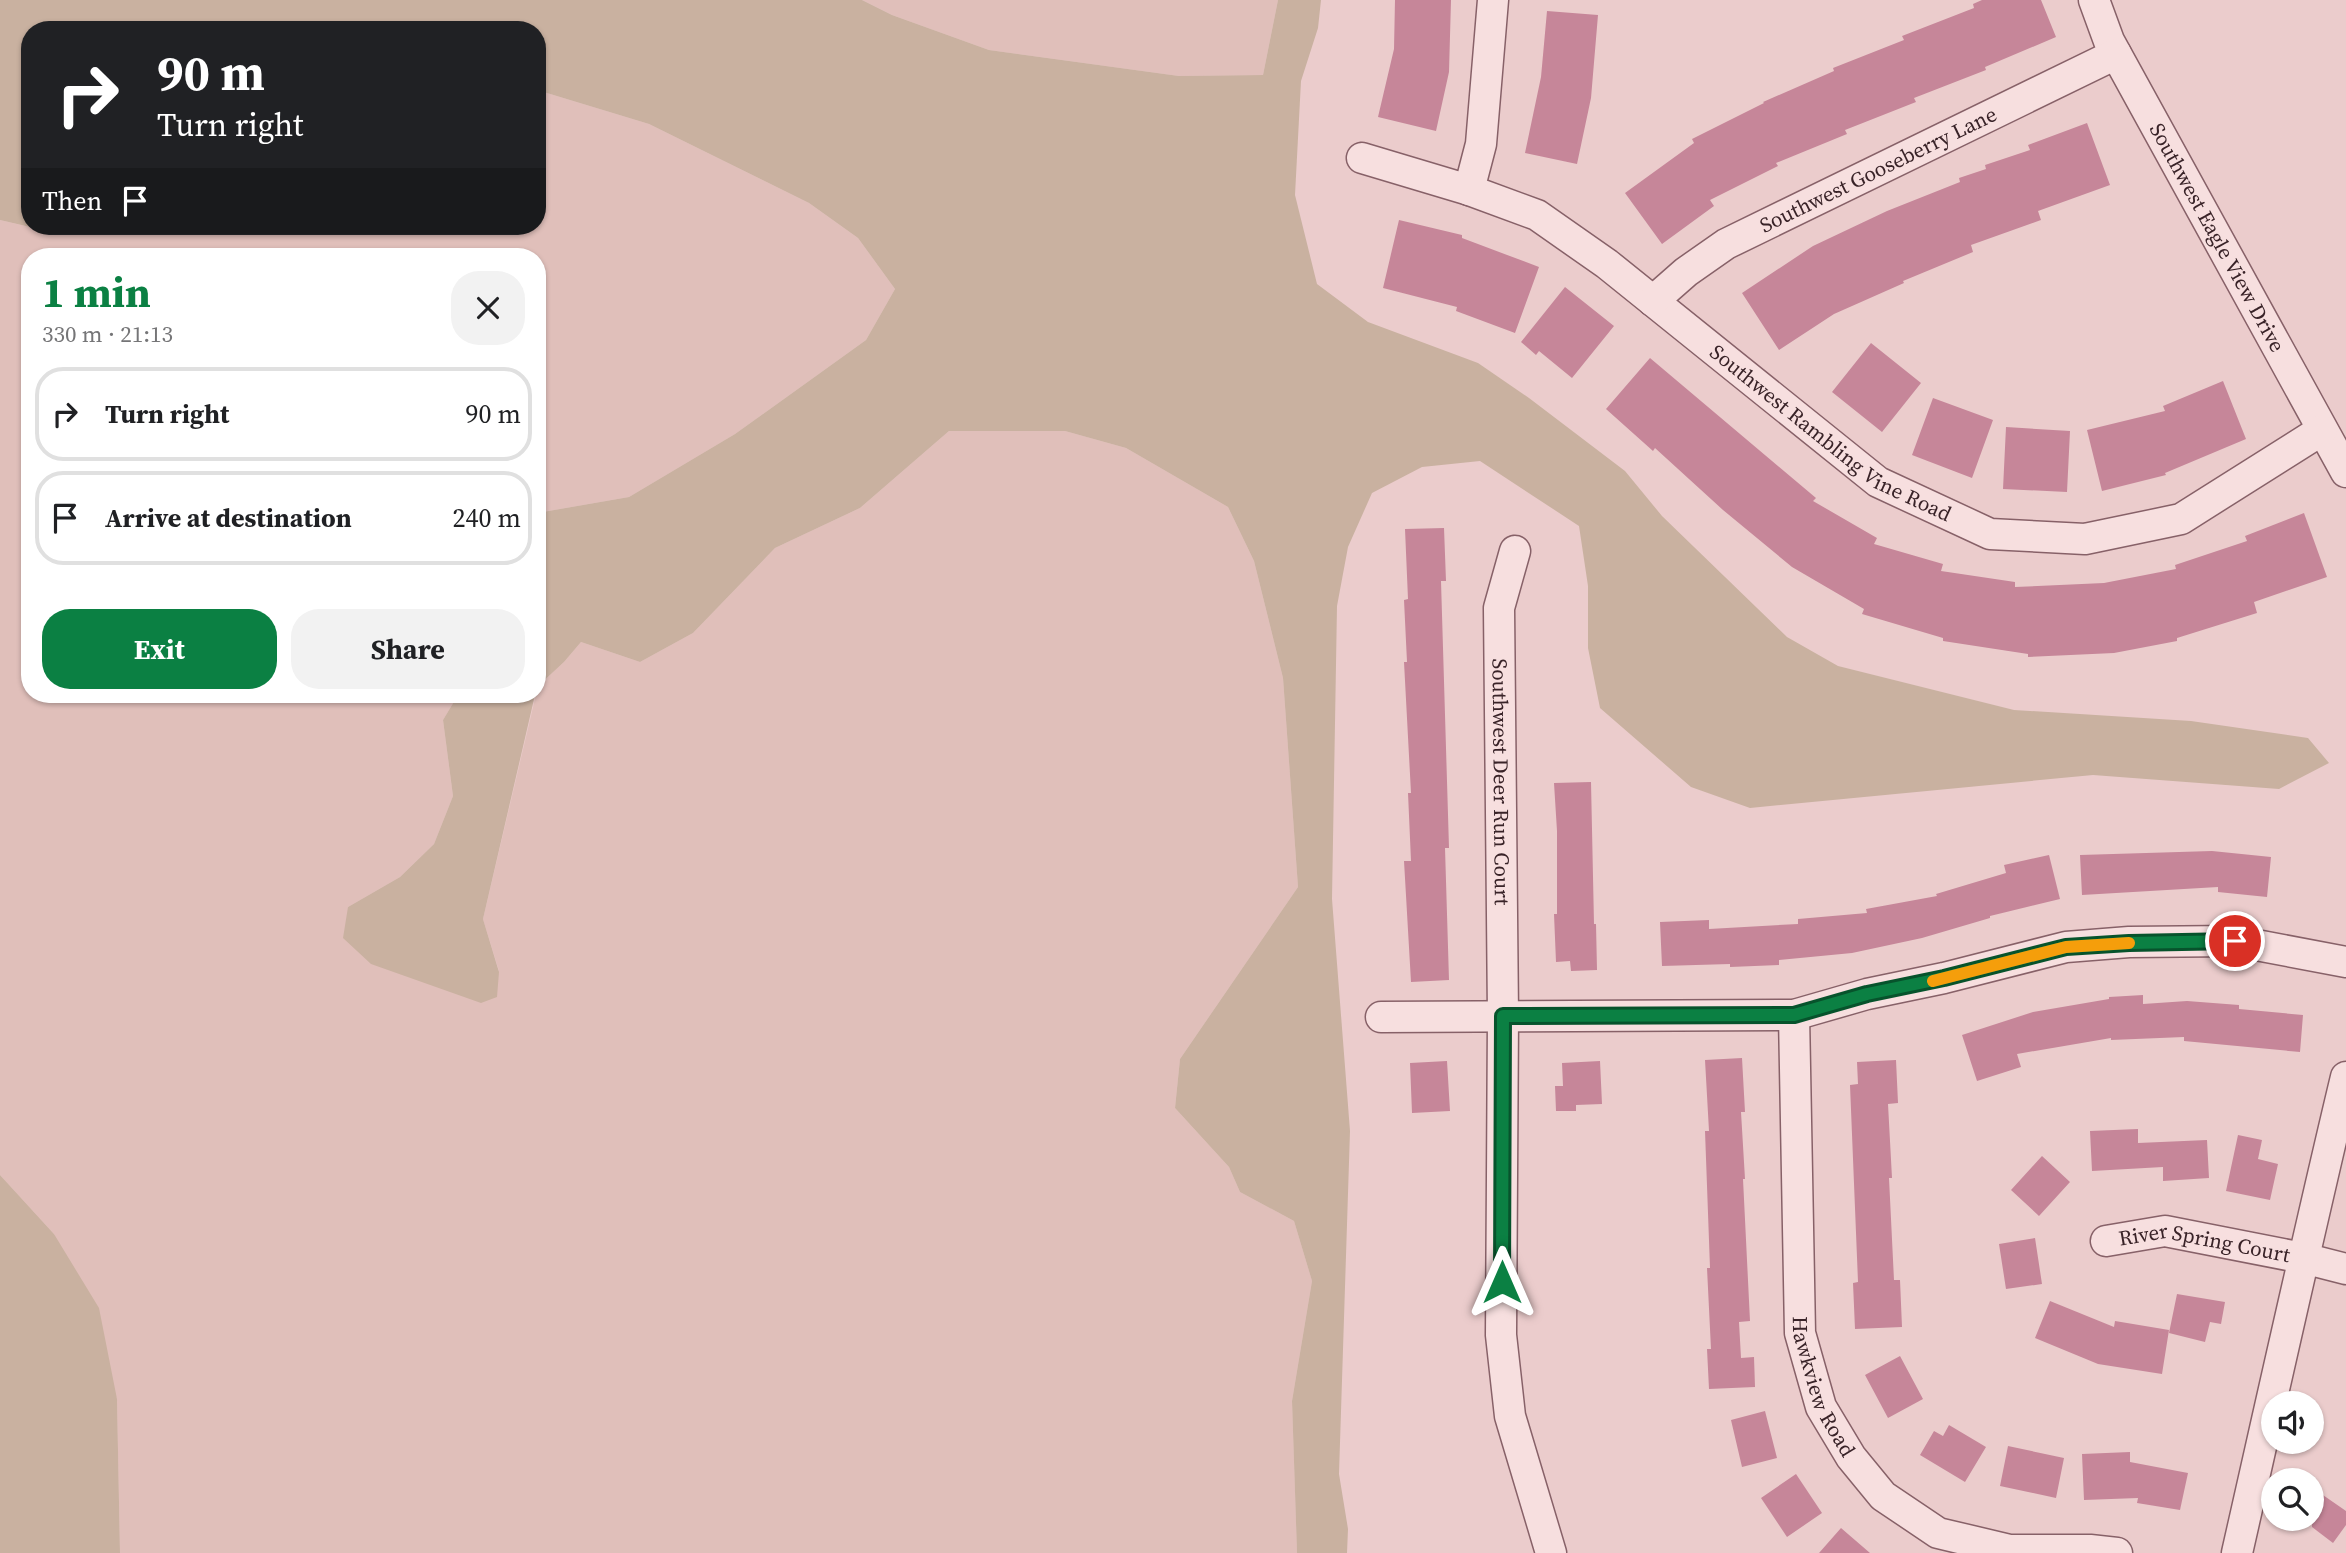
<!DOCTYPE html>
<meta charset="utf-8">
<style>
body{margin:0;font-family:"Source Serif 4",serif;background:#f2f2f2;color:#202124;height:100vh;display:flex;flex-direction:column;font-size:26px;white-space:nowrap}
*{box-sizing:border-box;margin:0}
p{font-size:23px;color:#757577}
.icon{flex:none;width:38px;height:38px;fill:none;stroke:currentColor;stroke-width:2;stroke-linecap:round;stroke-linejoin:round}
.map{position:relative;flex:1;overflow:hidden}
.panel{position:absolute;left:21px;top:248px;width:525px;height:455px;display:flex;flex-direction:column;background:#fff;border-radius:28px;box-shadow:0 2px 5px #0004}
.panel>*{flex:none}
.top-card{position:absolute;left:21px;top:21px;width:525px;height:214px;border-radius:28px;box-shadow:0 2px 5px #0004;background:#202124;color:#fff;overflow:hidden}
.controls{position:absolute;left:2261px;top:1391px;display:grid;gap:14px}
.controls a{display:grid;place-items:center;width:63px;height:63px;border-radius:50%;background:#fff;box-shadow:0 2px 5px #0004;font-size:35px}
.pin{position:absolute;display:grid;place-items:center;width:60px;height:60px;color:#fff;margin:-30px;border:4px solid #fff;border-radius:50%;box-shadow:0 2px 7px #0007}
.me{position:absolute;width:77px;margin:-38px;rotate:0deg;stroke-linejoin:round;filter:drop-shadow(0 0 5px #0008)}
.turn{display:flex;align-items:center;gap:24px;height:147px;padding:0 21px;font-size:32px}
.turn .icon{width:91px;height:91px;stroke-width:2.5}
.turn b{display:block;font-size:49px;line-height:60px}
.then{display:flex;align-items:center;height:66px;padding:0 21px;background:#0003;gap:14px;font-size:26px}
.round{display:grid;place-items:center;flex:none;width:74px;height:74px;border-radius:28px;background:#f2f2f2}
.overview{display:flex;align-items:center;justify-content:space-between;height:119px;padding:0 21px}
h1{font-size:42px;font-weight:700;line-height:52px;color:#0b8043}
.cta{display:flex;gap:14px;margin-top:auto;padding:14px 21px}
.cta a{flex:1;height:80px;border-radius:28px;background:#0b8043;color:#fff;font-size:28px;font-weight:700;line-height:80px;text-align:center}
.cta a+a{background:#f2f2f2;color:#202124}
ul{padding:0;list-style:none}
li{display:flex;align-items:center;gap:21px;height:94px;margin:0 14px 10px;padding:0 7px;border:4px solid #e0e0e0;border-radius:28px}
li div{flex:1}
li b{display:block;font-size:26px}
li em{font-style:normal}
.map>svg:first-child{display:block}
</style>
<div class="map">
<svg width="2346" height="1553" viewBox="0 0 2346 1553">
<rect width="100%" height="100%" fill="#ebcccc"/>
<path fill="#e0bfba" d="M862,0H1278L1263,75L1179,76L989,50L892,15Z
M537,90L649,124L809,203L858,238L895,289L866,340L735,434L629,497L537,513V257H30V695H458L443,720L453,796L434,844L400,877L348,907L499,971L483,919L538,686L564,662L581,642L640,662L693,633L775,548L860,508L949,431H1065L1126,448L1228,507L1254,561L1283,678L1298,887L1180,1059L1175,1108L1229,1167L1240,1192L1294,1221L1312,1281L1292,1401L1297,1553H120L117,1399L54,1234L0,1175V220L46,231L68,226H537Z"/>
<path fill="#c9b1a0" d="M0,0H862L892,15L989,50L1179,76L1263,75L1278,0H1321L1318,28L1301,81L1295,195L1317,284L1368,322L1478,363L1529,398L1625,471L1662,516L1787,637L1838,666L2014,710L2191,721L2308,738L2329,763L2279,789L2093,775L1750,808L1691,787L1600,708L1588,648V586L1579,526L1480,461L1422,467L1372,493L1348,547L1337,606L1332,899L1350,1131L1339,1474L1348,1529L1347,1553H1297L1292,1401L1312,1281L1294,1221L1240,1192L1229,1167L1175,1108L1180,1059L1298,887L1283,678L1254,561L1228,507L1126,448L1065,431H949L860,508L775,548L693,633L640,662L581,642L564,662L537,687V513L629,497L735,434L866,340L895,289L858,238L809,203L649,124L537,90V30H30V226H68L47,231L0,220Z
M458,695H535L483,919L499,972L497,997L481,1003L371,964L343,938L348,907L400,877L434,844L453,796L443,720Z
M0,1175L54,1234L99,1308L117,1399L120,1553H0Z"/>
<path fill="#c68699" d="M1395,0H1451L1449,72L1436,131L1378,117L1394,49Z
M1982,0H2041L2056,37L1985,67L1986,70L1914,98L1916,102L1845,130L1847,134L1776,163L1778,166L1710,200L1714,206L1662,244L1625,193L1694,143L1692,139L1764,103L1763,102L1834,71L1833,68L1904,40L1902,36L1974,8L1973,4Z
M1547,11L1598,15L1591,98L1577,164L1525,153L1541,77Z
M2087,123L2110,185L2038,211L2041,220L1971,245L1973,252L1903,281L1904,283L1834,314L1779,350L1742,293L1813,246L1887,211L1960,182L1959,178L1986,169L1985,165L2030,150L2028,145Z
M1399,220L1462,235V238L1539,267L1515,333L1456,311L1457,307L1383,288Z
M1565,287L1614,326L1572,378L1539,351L1536,355L1521,342Z
M1871,343L1921,383L1882,432L1832,392Z
M1650,358L1816,498L1813,501L1877,538L1874,544L1943,564L1941,571L2015,582V587L2104,583L2176,569L2175,565L2247,541L2245,536L2304,513L2327,577L2254,602L2257,613L2177,638V641L2114,653L2028,657V654L1943,641V638L1862,614L1864,609L1792,567L1723,510L1655,448L1653,451L1606,409Z
M2223,381L2246,439L2165,473L2166,475L2102,491L2087,430L2165,411L2163,406Z
M1933,398L1993,420L1972,478L1912,455Z
M2006,427L2070,431L2067,492L2003,489Z
M1444,528L1446,581H1441L1449,848H1445L1449,980L1411,982L1404,861H1411L1408,793H1411L1404,662H1407L1404,600L1408,599L1405,529Z
M1591,782L1594,924H1596L1597,970L1571,971L1570,961L1556,962L1554,914H1557V831L1554,783Z
M2212,851L2271,857L2267,897L2218,892V887L2082,895L2080,855Z
M2049,855L2060,899L1990,916V918L1922,938L1852,953L1779,960V965L1730,967V964L1662,966L1660,922L1709,920V929L1798,924V919L1867,913L1866,909L1937,896L1936,894L2006,873L2004,865Z
M2143,995V1004L2187,1001L2239,1005V1009L2303,1015L2300,1052L2184,1041V1037L2111,1040V1038L2017,1054L2021,1067L1977,1081L1962,1035L2033,1012L2109,999V997Z
M1742,1058L1745,1112H1741L1745,1179H1743L1750,1321L1739,1322L1741,1358L1754,1357L1755,1387L1709,1389L1707,1349H1711L1707,1268H1710L1705,1131H1709L1705,1060Z
M1896,1060L1898,1103L1888,1104L1892,1178H1889L1894,1280H1900L1902,1327L1855,1329L1853,1283L1858,1282L1850,1085L1858,1084L1857,1062Z
M1447,1061L1450,1111L1412,1113L1410,1063Z
M1600,1061L1602,1104L1576,1105V1111H1556L1555,1086H1563L1562,1063Z
M2138,1129V1143L2207,1140L2209,1178L2163,1181V1167L2092,1171L2090,1131Z
M2238,1135L2262,1140L2258,1159L2278,1164L2270,1200L2226,1191Z
M2042,1156L2070,1182L2039,1216L2011,1190Z
M2035,1238L2042,1284L2006,1289L1999,1244Z
M2177,1294L2225,1302L2221,1324L2210,1322L2205,1342L2169,1333Z
M2050,1301L2114,1327L2115,1321L2169,1330L2162,1374L2098,1364L2035,1338Z
M1900,1356L1923,1399L1888,1418L1865,1375Z
M1765,1411L1777,1458L1742,1467L1731,1420Z
M1949,1425L1986,1447L1965,1482L1920,1455L1934,1431L1943,1436Z
M2008,1446L2064,1458L2056,1498L2000,1486Z
M2130,1452V1462L2188,1473L2180,1510L2137,1503L2138,1498L2084,1500L2082,1454Z
M1796,1474L1822,1513L1787,1537L1761,1498Z
M2320,1493L2346,1511V1525L2333,1543L2312,1527V1505Z
M1841,1528L1870,1553H1819Z"/>
<g fill="none" stroke-linecap="round" stroke-linejoin="round">
<defs>
<g id="minor">
<path id="s1" d="M2094,0L2109,41L2346,472"/>
<path id="s2" d="M1362,158L1469,190L1537,215L1607,264L1878,482L1990,534L2085,539L2181,519L2322,430"/>
<path d="M1469,190L1481,144L1493,0"/>
<path id="s3" d="M1653,301L1686,272L1726,244L2116,54"/>
<path id="s4" d="M1515,551L1499,608L1503,1016L1501,1335L1510,1416L1551,1553"/>
<path id="s5" d="M1794,1015L1800,1333L1821,1407L1851,1457L1883,1496L1938,1533L2010,1550H2090L2117,1553"/>
<path d="M1381,1017L1794,1015L1867,994L1944,978L2066,947L2129,942L2235,941L2346,962"/>
<path id="s6" d="M2106,1241L2165,1231L2303,1258L2346,1269"/>
<path d="M2237,1553C2273,1394 2308,1236 2346,1077"/>
</g>
</defs>
<use href="#minor" stroke="#876168" stroke-width="33"/>
<use href="#minor" stroke="#f7dfdf" stroke-width="30"/>
</g>
<g fill="none" stroke-linecap="round" stroke-linejoin="round">
<defs>
<path id="route" d="M1502,1282L1503,1016L1794,1015L1867,994L1944,978L2066,947L2129,943L2235,941"/>
</defs>
<use href="#route" stroke="#07532c" stroke-width="18"/>
<use href="#route" stroke="#0b8043" stroke-width="12"/>
<path stroke="#f59e0b" stroke-width="12" d="M1933,981L2066,947L2129,943"/>
</g>
<g text-anchor="middle" stroke-width="5" stroke-linejoin="round" paint-order="stroke">
<g font-size="21" fill="#392328" stroke="#f3dbdb">
<text dy="7" stroke="none"><textPath href="#s3" startOffset="262">Southwest Gooseberry Lane</textPath></text>
<text dy="7" stroke="none"><textPath href="#s1" startOffset="268">Southwest Eagle View Drive</textPath></text>
<text dy="7" stroke="none"><textPath href="#s2" startOffset="551">Southwest Rambling Vine Road</textPath></text>
<text dy="7" stroke="none"><textPath href="#s4" startOffset="233">Southwest Deer Run Court</textPath></text>
<text dy="7" stroke="none"><textPath href="#s6" startOffset="100">River Spring Court</textPath></text>
<text dy="7" stroke="none"><textPath href="#s5" startOffset="376">Hawkview Road</textPath></text>
</g>
</g>
</svg>
<div class="controls">
<a><svg class="icon" aria-label="sound" viewBox="0 0 24 24"><path d="M4 9h4l5-4v14l-5-4H4zM17 9q2 3 0 6"/></svg></a>
<a><svg class="icon" aria-label="search" viewBox="0 0 24 24"><circle cx="10" cy="10" r="6"/><path d="M15 15l6 6"/></svg></a>
</div>
<div class="pin" style="left:2235px;top:941px;background:#d93025"><svg class="icon" aria-label="arrive" viewBox="0 0 24 24"><path d="M6 21V4h12l-3 4 3 4H6"/></svg></div>
<svg class="me" style="left:1502px;top:1282px" viewBox="-20 -20 40 40"><path d="M0-17L14 15 0 8-14 15z" fill="#0b8043" stroke="#fff" stroke-width="4"/></svg>
<div class="top-card">
<div class="turn"><svg class="icon" aria-label="right" viewBox="0 0 24 24"><path d="M7 20v-9h11M14 6l5 5-5 5"/></svg><div><b>90 m</b>Turn right</div></div>
<div class="then">Then<svg class="icon" aria-label="arrive" viewBox="0 0 24 24"><path d="M6 21V4h12l-3 4 3 4H6"/></svg></div>
</div>
<section class="panel">
<div class="overview"><div><h1>1 min</h1><p>330 m · 21:13</p></div><a class="round"><svg class="icon" aria-label="close" viewBox="0 0 24 24"><path d="M6 6l12 12M18 6L6 18"/></svg></a></div>
<ul>
<li><svg class="icon" aria-label="right" viewBox="0 0 24 24"><path d="M7 20v-9h11M14 6l5 5-5 5"/></svg><div><b>Turn right</b></div><em>90 m</em></li>
<li><svg class="icon" aria-label="arrive" viewBox="0 0 24 24"><path d="M6 21V4h12l-3 4 3 4H6"/></svg><div><b>Arrive at destination</b></div><em>240 m</em></li>
</ul>
<div class="cta"><a>Exit</a><a>Share</a></div>
</section>
</div>
